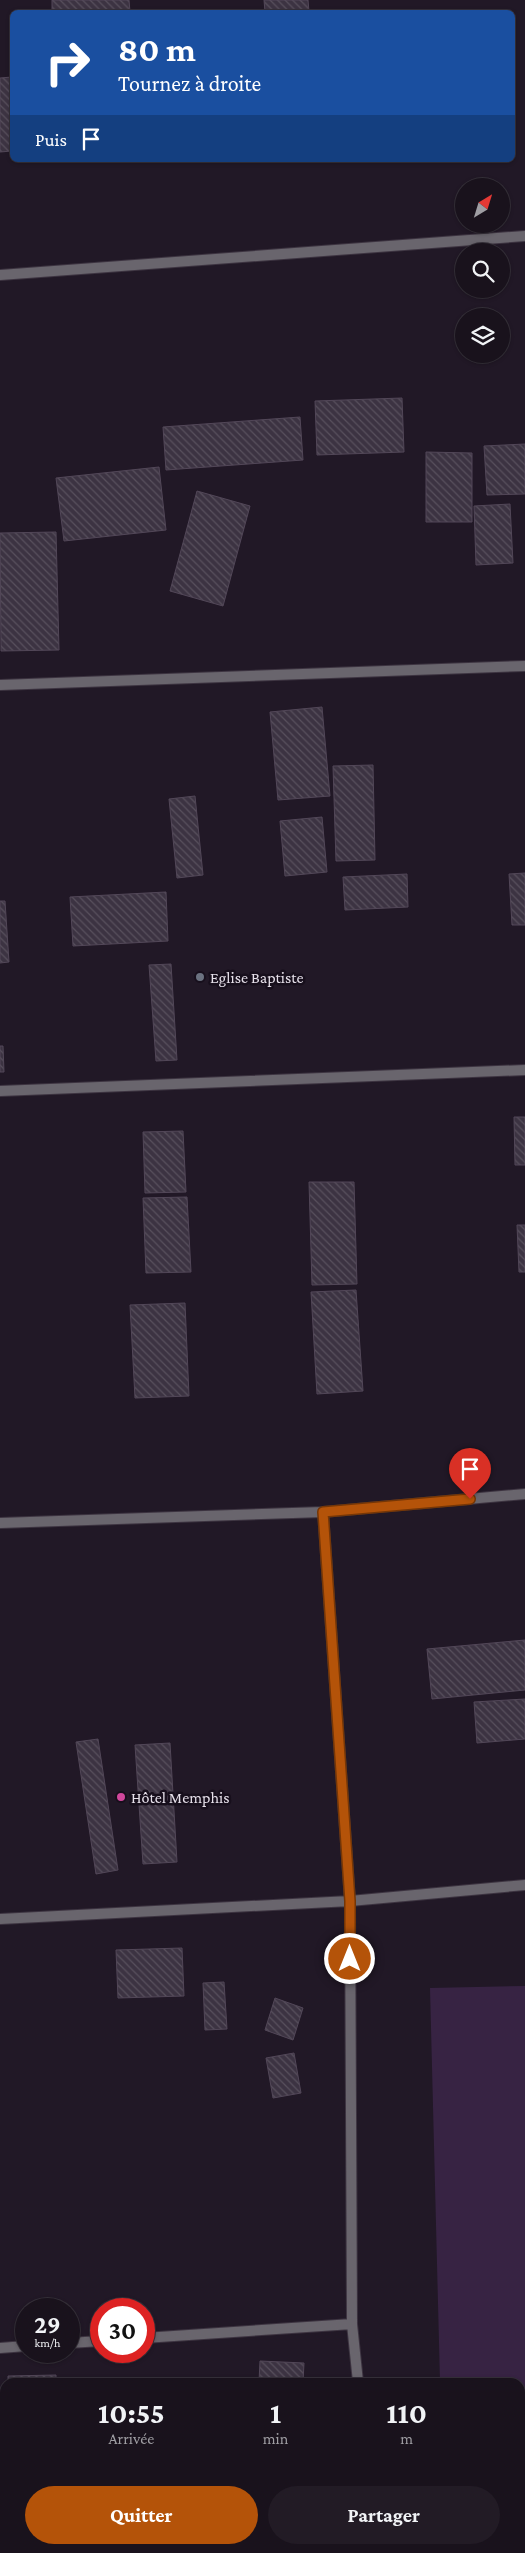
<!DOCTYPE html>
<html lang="fr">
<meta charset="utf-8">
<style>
body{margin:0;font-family:"Crimson Pro",serif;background:#221b25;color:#f1f3f6;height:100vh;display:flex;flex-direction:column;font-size:19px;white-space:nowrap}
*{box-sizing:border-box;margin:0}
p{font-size:16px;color:#9f9ea3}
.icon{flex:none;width:28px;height:28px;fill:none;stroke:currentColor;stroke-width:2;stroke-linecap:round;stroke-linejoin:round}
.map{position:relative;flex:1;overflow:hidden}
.panel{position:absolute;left:0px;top:2378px;width:525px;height:176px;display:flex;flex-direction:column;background:#19121c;border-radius:15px 15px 0 0;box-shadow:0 1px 4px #0004,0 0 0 1px #37323b}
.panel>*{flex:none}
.guide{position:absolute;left:10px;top:10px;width:505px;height:152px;border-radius:8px;box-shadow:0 1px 4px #0004,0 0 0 1px #37323b;background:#1a4fa0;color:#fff;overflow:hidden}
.needle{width:32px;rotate:38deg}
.controls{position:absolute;left:455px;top:178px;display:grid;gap:10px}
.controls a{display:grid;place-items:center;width:55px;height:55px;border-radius:50%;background:#19121c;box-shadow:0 1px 4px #0004,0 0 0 1px #37323b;font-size:25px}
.speed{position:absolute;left:15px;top:2298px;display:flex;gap:10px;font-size:25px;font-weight:700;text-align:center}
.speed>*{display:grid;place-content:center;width:65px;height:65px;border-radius:50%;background:#19121c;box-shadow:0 1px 4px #0004,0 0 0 1px #37323b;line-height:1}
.speed small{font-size:12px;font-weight:400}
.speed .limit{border:8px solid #d22;background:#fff;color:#111}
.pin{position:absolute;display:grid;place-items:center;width:42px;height:42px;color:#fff;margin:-51px -21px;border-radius:50% 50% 50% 0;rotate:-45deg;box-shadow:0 0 5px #0007}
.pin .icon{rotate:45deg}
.me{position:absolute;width:55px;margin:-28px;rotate:0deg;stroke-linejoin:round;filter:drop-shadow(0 0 4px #0008)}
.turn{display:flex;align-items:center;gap:18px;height:105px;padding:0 25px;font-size:22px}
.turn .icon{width:65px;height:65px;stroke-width:2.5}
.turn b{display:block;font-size:35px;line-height:42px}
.then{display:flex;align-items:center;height:48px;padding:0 25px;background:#0003;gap:10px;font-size:19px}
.eta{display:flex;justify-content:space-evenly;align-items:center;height:85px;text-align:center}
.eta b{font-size:30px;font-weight:700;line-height:35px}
.primary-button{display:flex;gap:10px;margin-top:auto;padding:10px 25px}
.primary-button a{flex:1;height:58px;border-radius:30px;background:#b45309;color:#fff;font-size:20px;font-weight:700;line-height:58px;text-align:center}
.primary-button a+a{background:#221b25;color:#f1f3f6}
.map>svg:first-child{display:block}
</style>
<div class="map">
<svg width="525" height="2553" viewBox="0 0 525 2553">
<defs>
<pattern id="building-back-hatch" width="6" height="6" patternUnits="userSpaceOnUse" patternTransform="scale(1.25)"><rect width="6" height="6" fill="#3c3342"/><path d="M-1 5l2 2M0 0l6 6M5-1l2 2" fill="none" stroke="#58505d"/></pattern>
</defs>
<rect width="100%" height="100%" fill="#211826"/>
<path fill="#372343" d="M525,1986V2435L520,2436V2382H440L430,1988Z"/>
<path fill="url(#building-back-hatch)" stroke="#524758" d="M52,0H129L130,12H52Z
M264,0H308L309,12H265Z
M12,77V151L0,152V78Z
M402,398L404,452L317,455L315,401Z
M300,417L303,460L166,470L163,427Z
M525,444V494L487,495L484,446Z
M426,452L472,453V522H426Z
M159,467L166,530L64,541L56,478Z
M197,491L250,506L223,606L170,591Z
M510,504L513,563L476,565L474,506Z
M56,532L59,650L1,651L0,533Z
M322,707L330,796L278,800L270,712Z
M373,765L375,860L336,861L333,766Z
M195,796L203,875L177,878L169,799Z
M322,817L327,872L285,876L280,821Z
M525,873V925H512L509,874Z
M407,874L408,907L345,910L343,877Z
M166,892L168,941L73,946L70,897Z
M0,901H5L9,962L0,963Z
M171,964L177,1060L156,1061L149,965Z
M0,1046H3L4,1072H0Z
M514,1117H525V1165H515Z
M183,1131L186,1192L145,1193L143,1132Z
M309,1182H354L357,1284L312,1285Z
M187,1197L191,1272L146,1273L143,1198Z
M517,1225H525V1272H519Z
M356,1290L363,1391L317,1394L311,1292Z
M185,1303L189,1396L135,1398L130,1305Z
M525,1640V1690L432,1699L427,1649Z
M525,1699V1739L477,1743L474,1702Z
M98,1739L118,1870L96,1874L76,1742Z
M170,1743L177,1862L143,1864L135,1745Z
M182,1948L184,1996L118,1998L116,1950Z
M224,1982L227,2029L205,2030L203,1983Z
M275,1998L303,2008L293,2040L265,2030Z
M294,2053L301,2093L273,2098L266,2058Z
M260,2361L304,2363L303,2382H259Z
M56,2375V2382H8V2376Z
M47,2549H66V2553H0Z"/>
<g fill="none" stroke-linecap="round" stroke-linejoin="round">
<defs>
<path id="street" d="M0,275L525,236
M0,685L525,666
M0,1091L525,1070
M323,1512L350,1901L352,2324L358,2382
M0,1523L323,1512L525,1494
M0,1919L350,1901L525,1885
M144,2338L352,2324
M69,2343L101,2341
M0,2348L26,2346
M374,2549V2553"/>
</defs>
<use href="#street" stroke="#3d3441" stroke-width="12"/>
<use href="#street" stroke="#69656d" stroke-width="10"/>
</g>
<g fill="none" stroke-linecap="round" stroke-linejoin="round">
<defs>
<path id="route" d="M350,1959V1901L323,1512L470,1499"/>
</defs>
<use href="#route" stroke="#753606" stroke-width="12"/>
<use href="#route" stroke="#b45309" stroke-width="9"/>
</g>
<circle fill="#6b7280" stroke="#170f1c" stroke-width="2" cx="200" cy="977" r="5"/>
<circle fill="#d1479c" stroke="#170f1c" stroke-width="2" cx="121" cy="1797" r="5"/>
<g text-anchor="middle" stroke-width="5" stroke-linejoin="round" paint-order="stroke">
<g font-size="16" fill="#e6e0ea" stroke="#170f1c" text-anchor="start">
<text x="210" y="983">Eglise Baptiste</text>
<text x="131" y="1803">Hôtel Memphis</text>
</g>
</g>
</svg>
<div class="controls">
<a><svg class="needle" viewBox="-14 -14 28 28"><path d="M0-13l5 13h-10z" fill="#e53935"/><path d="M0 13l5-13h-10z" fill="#9f9ea3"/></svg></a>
<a><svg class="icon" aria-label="search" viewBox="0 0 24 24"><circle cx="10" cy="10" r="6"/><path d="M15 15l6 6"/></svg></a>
<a><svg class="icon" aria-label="layers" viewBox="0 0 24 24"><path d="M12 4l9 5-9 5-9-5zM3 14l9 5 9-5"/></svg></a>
</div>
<div class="speed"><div>29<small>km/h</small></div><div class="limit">30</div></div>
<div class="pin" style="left:470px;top:1499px;background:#d93025"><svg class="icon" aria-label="arrive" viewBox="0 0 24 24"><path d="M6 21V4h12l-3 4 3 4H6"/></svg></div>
<svg class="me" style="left:350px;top:1959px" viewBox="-20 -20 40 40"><circle r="17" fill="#b45309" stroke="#fff" stroke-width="3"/><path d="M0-11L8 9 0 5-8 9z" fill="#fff"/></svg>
<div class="guide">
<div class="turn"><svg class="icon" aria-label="right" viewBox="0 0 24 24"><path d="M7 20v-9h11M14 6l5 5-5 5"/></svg><div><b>80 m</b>Tournez à droite</div></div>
<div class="then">Puis<svg class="icon" aria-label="arrive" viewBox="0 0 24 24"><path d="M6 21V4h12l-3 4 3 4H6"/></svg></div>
</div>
<section class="panel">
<div class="eta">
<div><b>10:55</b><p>Arrivée</p></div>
<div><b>1</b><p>min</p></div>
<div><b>110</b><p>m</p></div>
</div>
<div class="primary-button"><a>Quitter</a><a>Partager</a></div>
</section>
</div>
